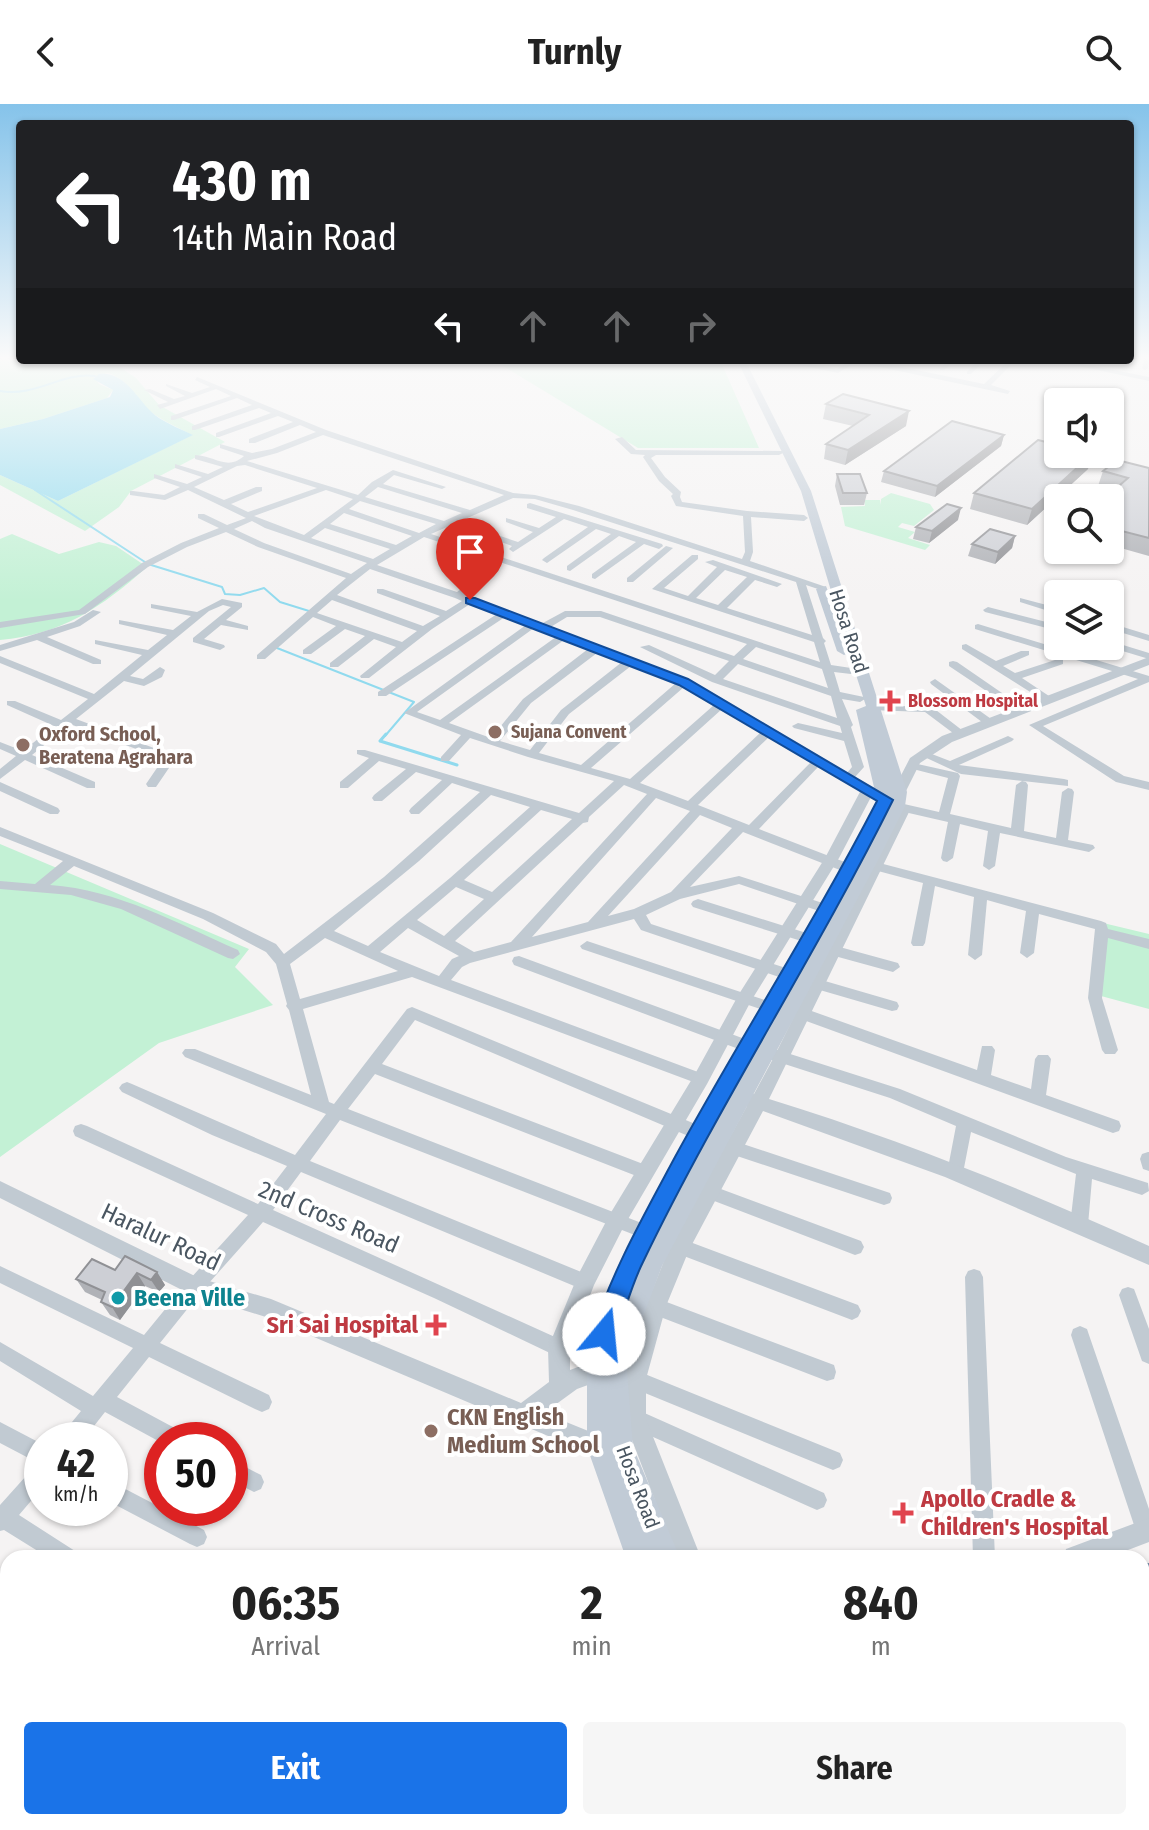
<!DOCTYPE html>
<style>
body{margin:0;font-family:"Fira Sans Condensed",sans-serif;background:#f6f6f6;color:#222;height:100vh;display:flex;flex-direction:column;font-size:30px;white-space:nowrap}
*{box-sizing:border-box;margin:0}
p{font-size:26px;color:#767676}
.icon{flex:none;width:44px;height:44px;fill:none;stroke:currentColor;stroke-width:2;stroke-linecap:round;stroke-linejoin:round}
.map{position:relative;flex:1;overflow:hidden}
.sheet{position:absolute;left:0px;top:1446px;width:1150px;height:280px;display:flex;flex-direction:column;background:#fff;border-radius:24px 24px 0 0;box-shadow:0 2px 6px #0004}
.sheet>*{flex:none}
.banner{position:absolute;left:16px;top:16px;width:1118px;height:244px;border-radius:8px;box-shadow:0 2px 6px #0004;background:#202124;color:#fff;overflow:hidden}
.tools{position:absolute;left:1044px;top:284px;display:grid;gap:16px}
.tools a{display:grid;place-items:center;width:80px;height:80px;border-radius:8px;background:#fff;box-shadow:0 2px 6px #0004;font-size:40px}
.speed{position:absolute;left:24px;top:1318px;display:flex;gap:16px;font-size:40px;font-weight:700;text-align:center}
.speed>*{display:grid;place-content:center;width:104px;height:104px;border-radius:50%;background:#fff;box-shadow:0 2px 6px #0004;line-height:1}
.speed small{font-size:20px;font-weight:400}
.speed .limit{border:12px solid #d22;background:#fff;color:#111}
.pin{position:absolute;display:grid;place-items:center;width:68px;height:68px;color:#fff;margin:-82px -34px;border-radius:50% 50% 50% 0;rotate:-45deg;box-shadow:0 0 8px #0007}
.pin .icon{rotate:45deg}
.me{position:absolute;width:88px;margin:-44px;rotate:17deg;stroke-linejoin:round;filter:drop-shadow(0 0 6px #0008)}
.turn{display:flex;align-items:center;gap:28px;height:168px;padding:0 24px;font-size:36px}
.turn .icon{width:104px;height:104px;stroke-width:2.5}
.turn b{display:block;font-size:56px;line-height:68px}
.lanes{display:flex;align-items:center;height:76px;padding:0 24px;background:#0003;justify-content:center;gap:40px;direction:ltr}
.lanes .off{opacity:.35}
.eta{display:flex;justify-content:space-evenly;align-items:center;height:136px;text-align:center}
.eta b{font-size:48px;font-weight:700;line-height:56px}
.cta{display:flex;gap:16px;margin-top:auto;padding:16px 24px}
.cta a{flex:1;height:92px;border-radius:8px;background:#1a73e8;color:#fff;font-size:32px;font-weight:700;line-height:92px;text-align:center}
.cta a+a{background:#f6f6f6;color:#222}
header{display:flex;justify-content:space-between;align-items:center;height:104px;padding:0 24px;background:#fff;font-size:36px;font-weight:700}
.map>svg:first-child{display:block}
</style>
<header><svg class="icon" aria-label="back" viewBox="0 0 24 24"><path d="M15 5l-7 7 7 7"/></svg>Turnly<svg class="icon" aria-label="search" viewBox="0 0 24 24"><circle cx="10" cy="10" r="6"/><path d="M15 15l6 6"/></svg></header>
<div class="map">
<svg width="1149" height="1726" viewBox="0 0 1149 1726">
<rect width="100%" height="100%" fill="#f5f3f3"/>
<path fill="#c3f1d5" d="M0,255L96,259L109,256L136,274L159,301L225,338L131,387L119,403L85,427L0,381V371L58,397L192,331C177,323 160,316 146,304C131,290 131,277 108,269L94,273L99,280L113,286L107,294L43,315L0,325Z
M493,256H720L759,344H638Z
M891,389L930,400L934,406L914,422L902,419L898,423L915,428L908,434L930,441L925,446L845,422L841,403L865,402L864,396H880L881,401V395Z
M12,430L59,450L99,438L116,442L147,463C102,503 61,531 0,536V435Z
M0,740L249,845L235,863L273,901L159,939L0,1053Z
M1099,818L1149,830V905L1090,889Z"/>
<path fill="#90daee" d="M99,270C128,267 138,300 159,314C169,320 182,326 193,331L58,397L0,371V325L43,315L110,293L113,286L93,275Z"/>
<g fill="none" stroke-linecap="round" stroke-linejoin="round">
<path stroke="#90daee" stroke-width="2" d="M0,287C37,293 61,268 95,272
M35,386L148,460L222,483L225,490L240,491L264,484L280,498L309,507
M277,544L414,598L385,632"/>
<path stroke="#90daee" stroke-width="3" d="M386,630L380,637L457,661"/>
<defs>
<path id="trunk" d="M390,1718H447L444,1726H387Z
M576,1718H633L630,1726H573Z"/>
<path id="motorway" d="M1149,1461V1525L1142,1527V1463Z
M432,1718H494L491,1726H429Z
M515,1718H577L574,1726H512Z"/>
</defs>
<use href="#trunk" stroke="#7690ad" stroke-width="4"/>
<use href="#motorway" stroke="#7690ad" stroke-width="4"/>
<path fill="#c1cad2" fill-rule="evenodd" d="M1145,255H1149L1148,264L1145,266L1142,264Z
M775,256H789L837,265L850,256H868L984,280L1009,256H1016L991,281L1010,287L1008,290L856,258L838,269Z
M948,256H955L944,266H940V264Z
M978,256H985L971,270H967V268Z
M1050,256H1063L1149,273V277Z
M197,273L326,326L513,389L535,391L579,402L742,455L745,448L743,412L676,402L671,392L673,390L659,377L643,353L645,351L631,350L615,335L622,333L636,346L782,347L783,349L779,351H656L651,354L665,373L681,388L680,393L682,398L747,407L804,411L808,414L804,417L751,413L753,448L750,457L826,483L821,486L806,481L823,534L826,537L824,539L831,561L851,564L856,567L851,570L834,568L840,588L864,593L865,595L860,598L842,595L853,621L851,623L864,663L855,673L874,686L872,689H864L819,662L759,725L855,762L856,765L855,768H845L743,728L690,783L739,772L832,802L834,805L832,808H822L739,780L680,795L646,811L651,820L795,867L797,871L795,875H785L641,826L634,815L470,859L462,863L451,876L706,971L709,975L706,979L701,981L696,979L412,873L303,905L329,998L334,1000L407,905L412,903L705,1024L707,1029L705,1034L699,1036L693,1034L415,916L382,960L651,1063L653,1068L651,1073L645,1075L639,1073L375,970L348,1005L657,1125L660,1130L657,1135L651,1138L645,1135L340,1016L310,1057L591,1172L594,1178L591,1184L585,1186L579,1184L301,1068L273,1106L566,1238L568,1244L566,1250L559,1253L552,1250L434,1194L263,1118L201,1188L160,1239L269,1291L272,1298L269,1305L262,1308L255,1305L149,1253L117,1293L184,1329L187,1336H162V1339L105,1308L83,1336H60L63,1329L81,1307L0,1257V1238L93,1292L133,1244L0,1179V1162L144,1231L189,1176L248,1111L75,1032L73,1027L75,1022L81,1020L87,1022L258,1100L287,1062L212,1031L122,988L119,984L122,980L127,978L132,980L295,1051L326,1010L185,953L182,949L185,945H195L311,991L289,906L286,902L287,900L276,860L266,848L203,815L74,762L50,781C118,786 177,819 238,846L240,850L233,855L228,854L121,805L71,791L0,785V777L35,780L63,757L0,732V723L213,809L276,840L284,850L384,773L480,688L452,679L419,710H411L409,707L411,704L442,676L416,668L382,697H374L372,694L374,691L406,665L379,657L348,684H340V678L369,654L357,650V646H365L579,709L614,677L528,653L470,634L449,657H441V653L461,631L404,609L526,521L505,513L386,592H378V588L497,510L470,500L432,525L369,574H361L360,572L396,543L374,535L338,563H330V559L365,532L345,525L311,550H303V546L336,522L313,513L265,555H257V551L346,474L258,443L226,428L187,443L148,463L85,510L0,524V518L79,506L142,459L181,439L219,424L198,414V410H204L227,421L246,414L188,386L165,396L130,391V387H133L164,391L180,383L154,374V370L187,380L202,373L175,364V360L208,370L223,363L195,355V351C216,352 227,367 244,352L220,344V340L252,349L272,345L316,328L300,321L255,339H249V335L293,318L278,312L219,333H216V329L271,309L259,304L195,326H192V322L252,301L237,294L174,316H171V312L231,292L216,285L160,305L157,301L168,298L144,286L150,285L174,295L185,292L166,282V280L192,289L210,283L195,276ZM323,331L504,391L470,406L383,380L394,371L442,385L446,383L393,366L372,378L358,391L247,357L277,349ZM245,361L317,384L248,408L231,400L262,387V383H256L224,396L194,383L237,362ZM378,383L462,409L444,417L365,393ZM326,386L353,395L304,431L254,412ZM513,394L535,395L573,406L796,478L812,531L727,504L755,476L777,483L782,480L713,456L705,458L717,463L688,492L664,484L698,455V451H692L652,485L814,538L820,558L431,430ZM360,397L436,420L419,429L349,405ZM344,409L412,432L396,441L330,420ZM252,417L265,424L367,459L351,470L264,439L234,425ZM325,424L390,445L373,455L311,434ZM424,433L747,540L734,552L601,507H565L541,520L465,491L485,475L479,464L464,462V466L472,468L475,474L457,488L377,461ZM370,465L455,494L462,497L446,507L383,485H377V489L440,512L423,522L337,491ZM725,466L747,473L718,501L696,494ZM332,496L417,527L402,538L317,509ZM567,513H600L729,557L715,571L649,541L640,543L712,578L840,622L842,629L798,619L792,622L794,624L844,637L852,663L847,669L687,576L549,524ZM534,524L556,533L440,616L417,608ZM564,536L588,545L523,595L491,634L449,619ZM756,543L822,565L828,584L743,555ZM597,549L622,558L561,606L530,646L500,637L531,599ZM738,560L831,592L837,614L723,575ZM631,562L676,579L581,661L539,649L569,610ZM684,583L714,601L630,675L591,664ZM722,605L761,628L688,697L640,679ZM769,633L811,658L749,721L698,701ZM624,681L647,690L511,838L474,848L455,837L583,719L588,718L589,713ZM491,691L530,703L450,774L368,842L334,827L419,757ZM656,694L690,707L588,818L532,833ZM541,706L572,715L492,788L464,776ZM700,711L732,724L671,788L634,805L608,812ZM456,783L484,795L444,832L417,816ZM408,824L459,852L452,855L439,872L380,848ZM325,834L398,867L300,895L290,860Z
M530,399L662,440L663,442L659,445L644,440L595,475L592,474V470L636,438L619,432L570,467L567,466V462L611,430L596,425L547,459L542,456L544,454L588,423L564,415L513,448L509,445L512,442L454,421L461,419L518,438L533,428L506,418V414L539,424L556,413L527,404V400Z
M666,442L673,444L633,478H627V474Z
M1020,494L1058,504V510L1020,498Z
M222,495L242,499V503L226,516L248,522V526L221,521L204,535L224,541L225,543L220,546L193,538V534L231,503L223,501L209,507L130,572L143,575L160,563L165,566L162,573L144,582L124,577L76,615L170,650L171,661L156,683H148L146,680L159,661L160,654L70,620L32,651L95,678V684H87L25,656L0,675V665L16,652L0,645V638L23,647L54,622L7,601V597H15L61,616L88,595L0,559V552L94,590L142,551L95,540V536L148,546L167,531L119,520V516L173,526L191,512L151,504V500L197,508Z
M988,503L1058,521V527L985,508L983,506Z
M93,506L101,508L80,522L47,533L101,556V560H93L37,536L0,547V541L74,518Z
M1110,519L1149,531V537L1110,525Z
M978,520L1149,572V578L1043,622L1124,672L1149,678V686L1116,678L1029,621L1138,575L975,525V521Z
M1110,537L1149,549V555L1106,542H1110Z
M966,540L996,557L1021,547H1029V551L1003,562L1015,569L1055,556H1063V560L1022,574L1055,596L1054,598H1046L962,545V541Z
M953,557L957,558L1028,607L1023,610L1019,609L949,562V558Z
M935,575L994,617V621H986L931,580L930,578Z
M874,601L932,603L967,630L961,633L957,632L925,608L870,606V602Z
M1008,632L1014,635L1012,637L959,661L1064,675L1068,676V682L961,670L918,650L924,647L950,657Z
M913,659L958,669L960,672L950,710L1011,724L1016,681L1022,677L1026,678L1028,681L1024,727L1056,734L1062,688L1068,684L1072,685L1074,688L1068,736L1093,741L1095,744L1089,748L1000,729L995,762L989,766L983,762L988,727L960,720L953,754L947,758L943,757L941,754L948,718L900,707L898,704L904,700L939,708L948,674L909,664V660Z
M0,678L58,704L60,707L58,710H50L0,687Z
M868,756L1101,817L1106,819L1108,825L1149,835V845L1108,834L1102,894L1118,946L1115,950H1105L1102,946L1088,894L1095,825L1039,810L1034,849L1027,854L1020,849L1026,807L987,796L982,851L975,856L968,851L974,793L935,782L925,839L923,842H913L911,839L923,779L863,763L862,760L863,757Z
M698,795L816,832L818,835L811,840L693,803L691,800L693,797Z
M587,837L777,900L779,904L777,908L772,909L582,845L580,842Z
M836,842L898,859L900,863L893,868L831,851L829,847Z
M519,852L753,938L900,985L1066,1053L1148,1079L1149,1087L1142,1091L1092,1075L1088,1121L1085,1126L1079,1129L1073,1126L1070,1121L1076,1070L971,1028L963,1069L961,1074L955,1076L949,1074L947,1069L956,1022L890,994L744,947L514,861L512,857L514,853Z
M818,875L897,898L899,902L897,906L892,907L813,884L811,880L813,876Z
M792,900L977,966L982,942H992L995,946L991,971L1031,985L1035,955L1038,951H1048L1051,955L1046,991L1119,1017L1121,1022L1119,1027L1113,1029L787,910L785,906L787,902Z
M725,1034L890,1089L892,1094L890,1099L884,1101L719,1046L717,1041L719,1036Z
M1148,1048H1149V1067L1143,1065L1140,1055L1142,1050Z
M702,1078L861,1137L864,1143L861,1149L855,1151L696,1090L694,1085L696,1080Z
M674,1132L858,1201L861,1207L858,1213L852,1216L668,1146L665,1140L668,1134Z
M974,1165L980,1167L983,1173L995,1454H973L965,1173L968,1167Z
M1128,1183L1134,1185L1149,1225V1260L1142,1257L1119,1191L1122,1185Z
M648,1191L834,1261L836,1268L834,1275L827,1277L642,1206L639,1200L642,1194Z
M1080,1222L1087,1225L1089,1231L1149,1405V1436L1146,1437L1139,1434L1136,1427L1071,1231L1073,1225Z
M630,1264L840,1349L843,1356L840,1363L833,1366L623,1280L621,1273L623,1266Z
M631,1303L824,1389L827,1396L824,1403L817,1406L810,1403L624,1320L621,1313L624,1306Z
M0,1318L42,1340V1384L19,1411L75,1447L79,1454H49L4,1426L0,1427V1401L35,1362L40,1360L0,1339Z
M230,1355L261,1371L264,1378L261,1385L254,1388L230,1376Z
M110,1377L204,1426L207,1433L204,1440L197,1443L190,1440L110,1398Z
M1142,1630L1149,1633V1668L1142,1665Z
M969,1718H1007L1004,1726H966Z"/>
<path fill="#c1cad2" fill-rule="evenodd" d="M1149,553V561L952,638L920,659L904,691H892L885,687L887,684L895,683L910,654L942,632Z
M868,682L911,704L769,995C899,1035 1025,1086 1149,1142V1161L945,1073L763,1007L689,1146L666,1202L646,1275V1315L701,1454H677L624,1315V1275L646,1202L670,1142L747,1002L741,996L744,991L754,990L775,951L896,706L871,693L839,754L751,897L707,980L624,1122L594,1181L570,1244V1266L599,1255L607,1258L610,1266L607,1274L577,1285L544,1309L608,1335L611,1343L608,1351L600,1354L269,1214L188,1189L0,1094V1077L199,1174L271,1195L521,1299L549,1278L548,1244L578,1171L610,1110L695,970L739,890L825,754L861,686Z
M1149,1414V1438L1107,1454H1063L1066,1445Z
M1149,1533V1559L1142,1562V1536Z
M263,1718H310L307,1726H260Z
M670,1718H717L714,1726H667Z
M757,1718H796L793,1726H754Z
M836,1718H868L871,1726H839Z"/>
<path fill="#c1cbd6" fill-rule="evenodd" d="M737,256H745L811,387L907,688L905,702L876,760L662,1162L634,1237L627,1267L633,1343L680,1454H626L587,1343V1251L598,1208L627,1142L667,1067L842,765L877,696L856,606L866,602L849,549L844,551L837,547L816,485L826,482L841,520L801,387Z"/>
<use href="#trunk" fill="#9fb4c9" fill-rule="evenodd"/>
<use href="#motorway" fill="#8ba5c1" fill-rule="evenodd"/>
<path stroke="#b5b8bd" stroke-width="5" d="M1142,1561L1149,1558
M1142,1578L1149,1576
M695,1726L717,1718
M745,1726L770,1718"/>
</g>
<path fill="#b0b2b7" d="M826,300L906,322L845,361L824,355L826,340L853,322L823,315Z
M1004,331L1001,342L935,393L881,378L884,367Z
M1149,364V452L1110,441V394L1113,387L1098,382L1103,367Z
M1088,365L1027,421L970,405L974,389Z
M837,370L867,389L864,401H840L835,382Z
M958,416L929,439L913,435L916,423Z
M1015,432L1012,444L995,460L968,452L972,440Z
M115,1166L157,1168L165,1181L159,1188L145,1182L120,1216L110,1211L101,1198L102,1196L85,1188L76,1175Z"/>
<path fill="#909195" d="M909,307L906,322L845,361L848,346Z
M1004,331L1001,342L935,393L937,382Z
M1093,350L1088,365L1027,421L1032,405Z
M961,404L958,416L929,439L932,427Z
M1015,432L1012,444L995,460L998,448Z
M157,1168L165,1181L159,1188L151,1176Z
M137,1169L145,1182L120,1216L112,1203Z"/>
<path fill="#cdcfd5" stroke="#909195" stroke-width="2" d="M843,290L909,307L848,346L826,340L869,311L826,300Z
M952,317L1004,331L937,382L884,367Z
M1038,336L1058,341V350H1092L1032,405L974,389Z
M1117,356L1149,364V434L1110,424V394H1105L1128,374L1103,367Z
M837,370H860L867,389H843Z
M947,400L961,404L932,427L916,423Z
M990,425L1015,432L998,448L972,440Z
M125,1152L157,1168L151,1176L137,1169L112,1203L101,1198L105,1188L76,1175L92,1155L115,1166Z"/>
<linearGradient id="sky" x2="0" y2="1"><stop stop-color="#85c3ea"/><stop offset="0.51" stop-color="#fafafa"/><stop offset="1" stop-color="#fafafa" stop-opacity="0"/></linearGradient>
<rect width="1149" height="497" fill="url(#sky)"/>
<path fill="#1a73e8" stroke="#114b97" stroke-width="2" d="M466,494H475L688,575L893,696C815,853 719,1000 643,1158C630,1184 624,1212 613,1238L604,1241L596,1238L592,1230C612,1167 644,1111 675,1053C740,934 814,819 877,697L679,581L466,499Z"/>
<g fill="#e0444e" stroke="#fff" stroke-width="3">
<path d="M886 585h8v8h8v8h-8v8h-8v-8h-8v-8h8z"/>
<path d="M432 1209h8v8h8v8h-8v8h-8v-8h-8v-8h8z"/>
<path d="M899 1397h8v8h8v8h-8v8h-8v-8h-8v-8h8z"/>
</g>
<g fill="#8d6e63" stroke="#fff" stroke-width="3">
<circle cx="495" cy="628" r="8"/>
<circle cx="23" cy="641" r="8"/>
<circle cx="431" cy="1327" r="8"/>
</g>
<circle fill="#0f9aa8" stroke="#fff" stroke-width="3" cx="118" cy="1194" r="8"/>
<g text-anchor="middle" stroke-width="8" stroke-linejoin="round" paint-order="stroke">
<g font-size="18" font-weight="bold" fill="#be3a42" stroke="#fff" text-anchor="start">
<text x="908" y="603">Blossom Hospital</text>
</g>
<g font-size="18" font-weight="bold" fill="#785e54" stroke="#fff" text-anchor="start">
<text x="511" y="634">Sujana Convent</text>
</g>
<g font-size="20" fill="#4a5661" stroke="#fff">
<text transform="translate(849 527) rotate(72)" y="7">Hosa Road</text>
<text transform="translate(638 1383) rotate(69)" y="7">Hosa Road</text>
</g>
<g font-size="20" font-weight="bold" fill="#785e54" stroke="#fff" text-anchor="start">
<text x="39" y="637">Oxford School,<tspan x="39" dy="23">Beratena Agrahara</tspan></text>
</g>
<g font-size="24" fill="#4a5661" stroke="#fff">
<text transform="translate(329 1113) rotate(23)" y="8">2nd Cross Road</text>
<text transform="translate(161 1133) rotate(25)" y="8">Haralur Road</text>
</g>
<g font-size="24" font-weight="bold" fill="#0d838f" stroke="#fff" text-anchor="start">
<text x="134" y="1202">Beena Ville</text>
</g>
<g font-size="24" font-weight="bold" fill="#be3a42" stroke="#fff" text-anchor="end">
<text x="418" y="1229">Sri Sai Hospital</text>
<text x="921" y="1403" text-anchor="start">Apollo Cradle &amp;<tspan x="921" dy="28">Children's Hospital</tspan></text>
</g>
<g font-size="24" font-weight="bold" fill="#785e54" stroke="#fff" text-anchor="start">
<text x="447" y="1321">CKN English<tspan x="447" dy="28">Medium School</tspan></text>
</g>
</g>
</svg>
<div class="tools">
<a><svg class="icon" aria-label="sound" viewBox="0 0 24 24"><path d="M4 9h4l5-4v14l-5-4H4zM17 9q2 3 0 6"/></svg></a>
<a><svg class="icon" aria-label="search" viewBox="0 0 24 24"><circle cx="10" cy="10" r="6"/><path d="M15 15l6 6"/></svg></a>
<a><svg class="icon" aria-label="layers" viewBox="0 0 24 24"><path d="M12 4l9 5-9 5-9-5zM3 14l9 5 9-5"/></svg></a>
</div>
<div class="speed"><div>42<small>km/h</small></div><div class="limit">50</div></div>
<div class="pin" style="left:470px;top:496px;background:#d93025"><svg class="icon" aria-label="arrive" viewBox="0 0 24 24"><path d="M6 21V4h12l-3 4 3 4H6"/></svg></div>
<svg class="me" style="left:604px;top:1230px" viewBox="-20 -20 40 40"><circle r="19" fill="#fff"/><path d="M0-13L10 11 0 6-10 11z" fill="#1a73e8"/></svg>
<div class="banner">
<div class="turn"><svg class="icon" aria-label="left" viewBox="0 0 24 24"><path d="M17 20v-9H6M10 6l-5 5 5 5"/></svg><div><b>430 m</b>14th Main Road</div></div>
<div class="lanes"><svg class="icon" aria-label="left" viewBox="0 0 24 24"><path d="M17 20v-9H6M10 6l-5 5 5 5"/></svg><svg class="icon off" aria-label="ahead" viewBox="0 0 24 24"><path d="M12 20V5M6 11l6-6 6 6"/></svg><svg class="icon off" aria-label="ahead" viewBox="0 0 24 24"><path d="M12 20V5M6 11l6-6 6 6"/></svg><svg class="icon off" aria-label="right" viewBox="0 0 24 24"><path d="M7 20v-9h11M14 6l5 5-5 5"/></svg></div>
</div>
<section class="sheet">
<div class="eta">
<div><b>06:35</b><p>Arrival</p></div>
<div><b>2</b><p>min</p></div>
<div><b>840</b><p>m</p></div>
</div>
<div class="cta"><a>Exit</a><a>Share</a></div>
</section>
</div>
